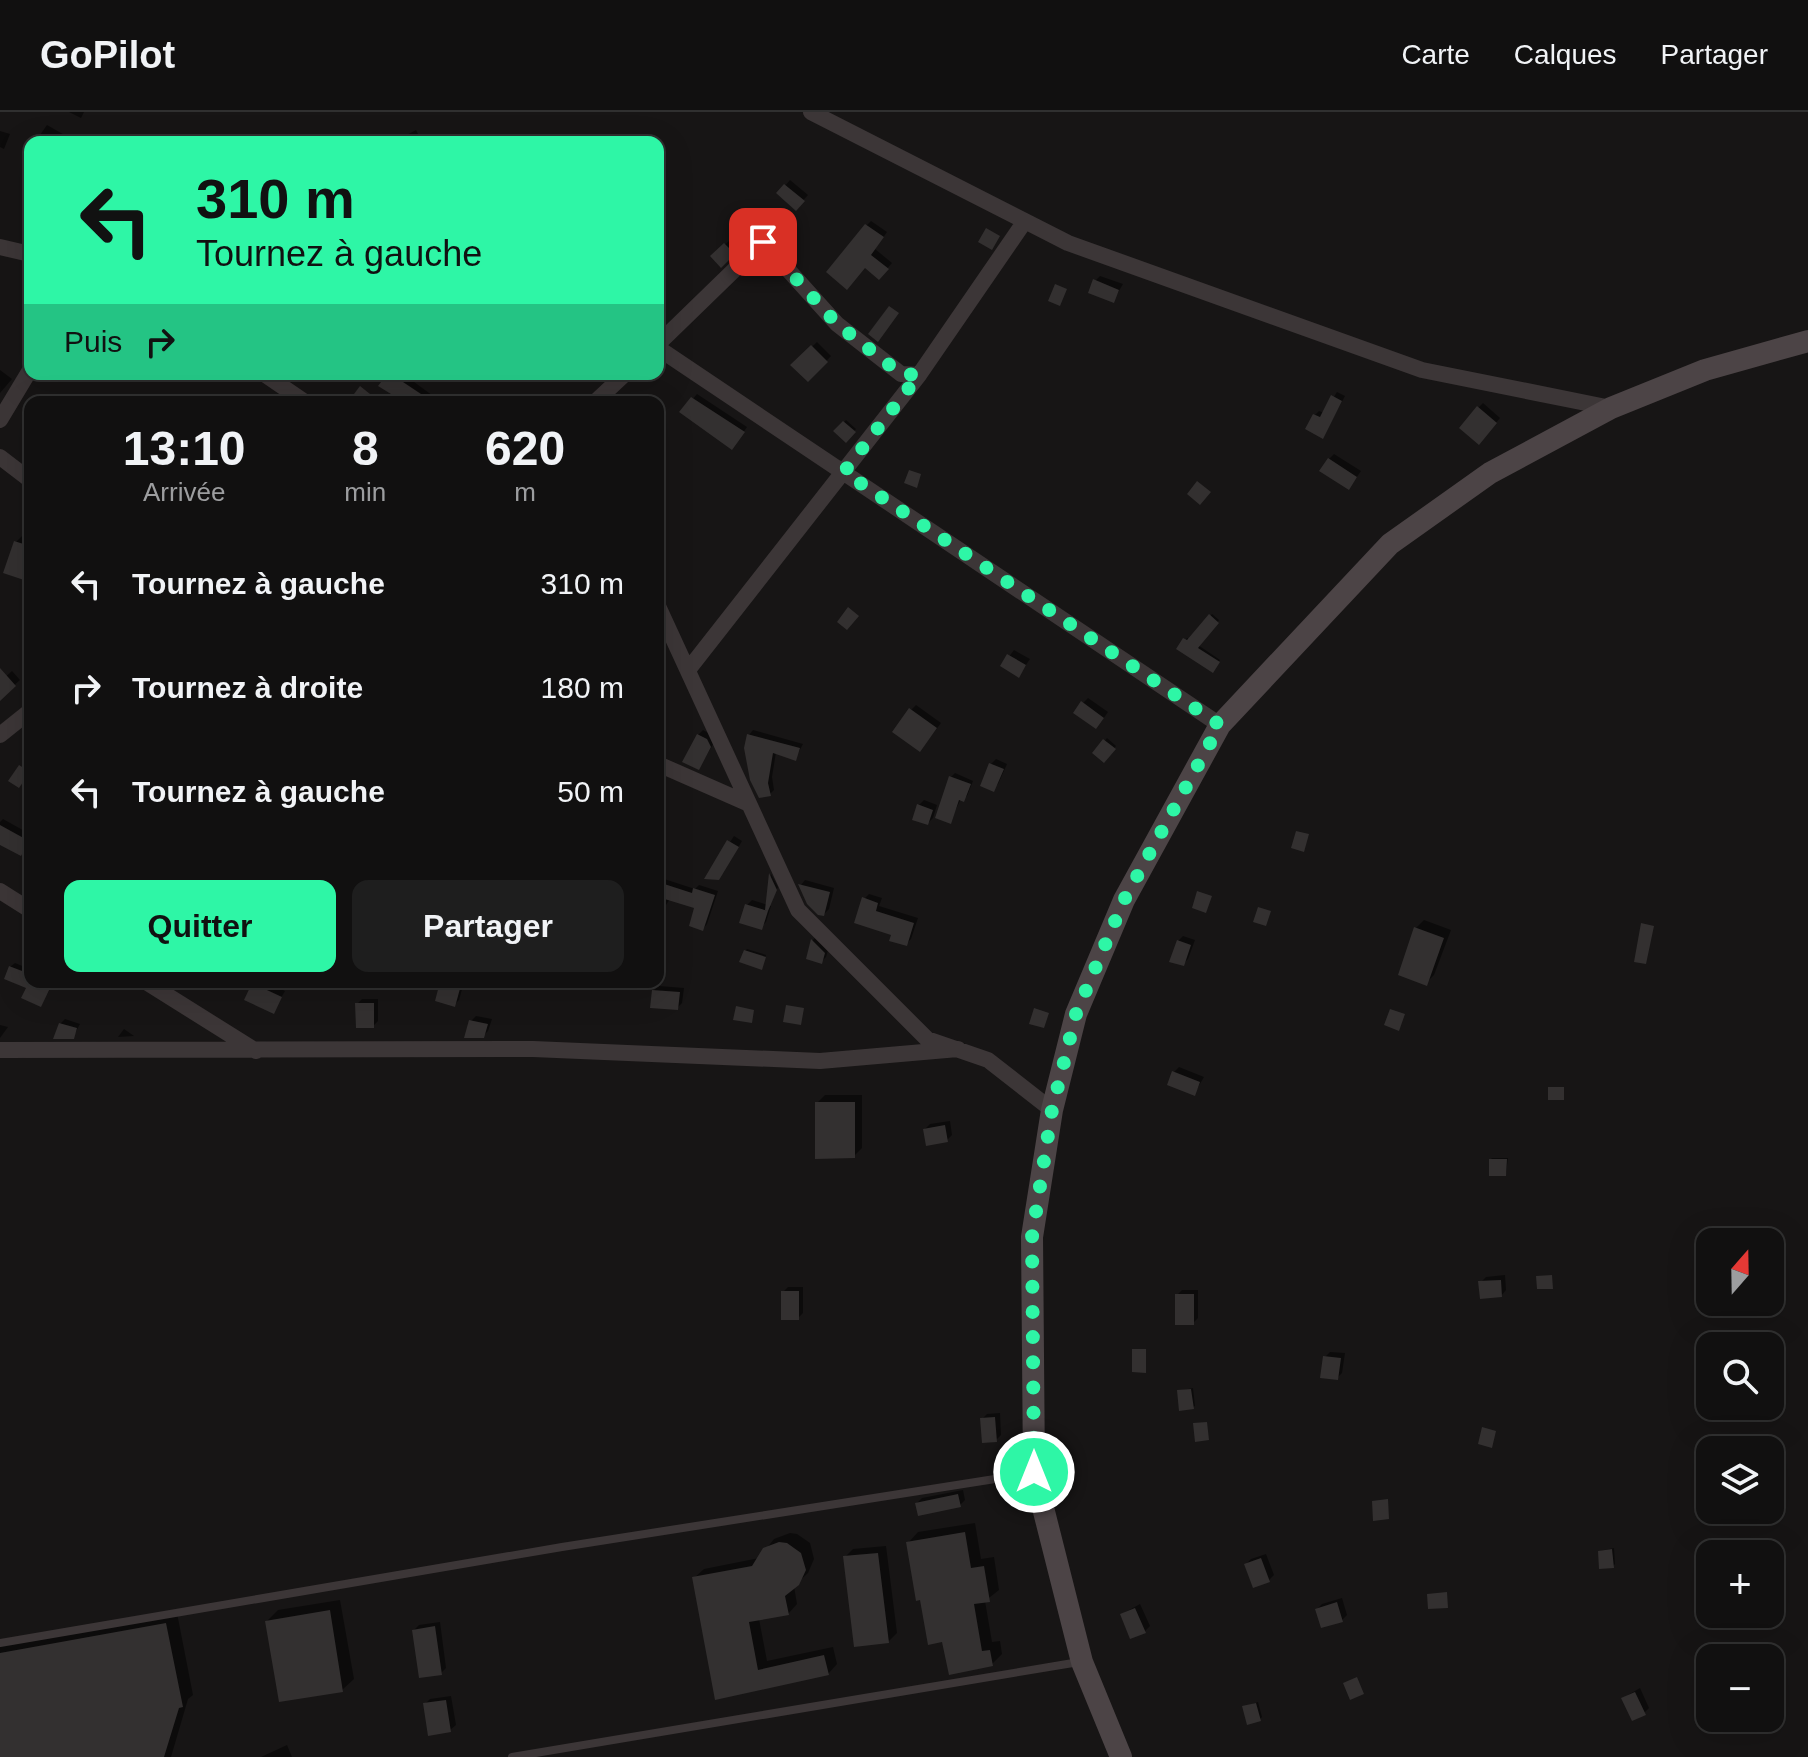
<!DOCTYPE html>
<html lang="fr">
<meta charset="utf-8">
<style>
body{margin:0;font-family:Arial,sans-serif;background:#1e1e1e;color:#f1f3f6;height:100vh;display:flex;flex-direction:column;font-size:30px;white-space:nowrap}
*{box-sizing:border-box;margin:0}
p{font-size:26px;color:#9c9d9f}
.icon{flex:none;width:44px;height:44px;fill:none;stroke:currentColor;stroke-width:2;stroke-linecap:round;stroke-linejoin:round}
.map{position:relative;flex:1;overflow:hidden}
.side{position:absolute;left:24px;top:284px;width:640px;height:592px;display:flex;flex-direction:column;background:#111010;border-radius:16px;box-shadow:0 8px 32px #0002,0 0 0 2px #303030}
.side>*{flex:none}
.hud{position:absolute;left:24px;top:24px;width:640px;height:244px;border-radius:16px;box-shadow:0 8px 32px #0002,0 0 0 2px #303030;background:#2ef6a6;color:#111;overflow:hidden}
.needle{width:52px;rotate:20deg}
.controls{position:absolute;left:1696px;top:1116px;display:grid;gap:16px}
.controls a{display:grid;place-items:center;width:88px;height:88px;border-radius:16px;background:#111010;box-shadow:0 8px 32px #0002,0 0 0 2px #303030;font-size:40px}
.pin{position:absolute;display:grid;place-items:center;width:68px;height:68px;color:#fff;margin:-34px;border-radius:16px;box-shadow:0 4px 12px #0006}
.me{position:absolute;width:88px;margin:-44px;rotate:0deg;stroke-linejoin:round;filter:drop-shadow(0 0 6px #0008)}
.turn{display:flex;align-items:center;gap:28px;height:168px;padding:0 40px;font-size:36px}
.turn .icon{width:104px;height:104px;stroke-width:2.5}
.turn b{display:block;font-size:56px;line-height:68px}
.then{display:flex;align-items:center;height:76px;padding:0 40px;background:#0003;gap:16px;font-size:30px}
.eta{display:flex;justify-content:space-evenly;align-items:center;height:136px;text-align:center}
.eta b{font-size:48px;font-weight:700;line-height:56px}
.primary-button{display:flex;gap:16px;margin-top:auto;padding:16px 40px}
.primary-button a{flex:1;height:92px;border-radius:16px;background:#2ef6a6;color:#111;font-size:32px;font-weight:700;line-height:92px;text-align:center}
.primary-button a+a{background:#1e1e1e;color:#f1f3f6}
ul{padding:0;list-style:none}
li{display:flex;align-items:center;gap:24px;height:104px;padding:0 40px}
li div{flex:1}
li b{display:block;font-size:30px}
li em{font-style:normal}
header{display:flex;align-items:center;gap:48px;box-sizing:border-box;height:112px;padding:0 40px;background:#111010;border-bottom:2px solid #303030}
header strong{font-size:38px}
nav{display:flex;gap:44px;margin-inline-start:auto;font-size:28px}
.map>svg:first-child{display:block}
</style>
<header>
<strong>GoPilot</strong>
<nav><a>Carte</a><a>Calques</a><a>Partager</a></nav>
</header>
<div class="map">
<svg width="1808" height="1645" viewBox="0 0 1808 1645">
<rect width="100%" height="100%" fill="#171515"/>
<path fill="#0007" d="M69,0H84L81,6Z
M47,13L68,25L65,30H35Z
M416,18L422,30H401L405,24Z
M0,19L10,22L4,37L0,35Z
M790,68L808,83L796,96L779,81Z
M871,109L887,120L875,137L892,151L879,166L866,154L867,113Z
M730,128L738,136L721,153L713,144Z
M1100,164L1123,172L1113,189L1095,169Z
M817,230L831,244L808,268L793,253Z
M0,258L12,267L0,281Z
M389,262H403L436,286L434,290H402L404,287Z
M1337,280L1345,284L1323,324L1315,303L1319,299L1324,301Z
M697,282L747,315L736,331L682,300Z
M1483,291L1500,306L1484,325L1478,296Z
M846,308L856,317L846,328L836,319Z
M1334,342L1361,359L1349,376L1329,347Z
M24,422L30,424V468L16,430Z
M1212,502L1219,508L1198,533L1220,548L1215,557L1179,536L1187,526L1190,528Z
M658,529L665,537L658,543Z
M1014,538L1030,547L1019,563L1002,554Z
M12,559L20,568L0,586V570Z
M1088,586L1108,600L1101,610L1083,591Z
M916,593L941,611L925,632L911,598Z
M703,618L712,623L715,629L699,656L698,623Z
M753,618L803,632L795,647L776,640L772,665L774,678L770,682L749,623Z
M1107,626L1116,634L1104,648L1095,641Z
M996,647L1007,652L998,672L993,677L991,652Z
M955,661L973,669L967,684L961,687L950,709L937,705L951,665Z
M924,688L937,693L933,706L928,711L919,693Z
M3,707L30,722V728L20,742L0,731V710Z
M734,724L742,729L723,761L707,765Z
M771,762L778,775L769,794H771L766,810L761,815L747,793L752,788L768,793Z
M658,765L695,777L699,773L718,779L707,812L703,817L697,795L670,787L664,796L658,794Z
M805,768L834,776L829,797L824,802L809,790L801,773Z
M869,782L882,786L879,794L918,806L911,827L906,832L893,822L864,787Z
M1424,808L1451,818L1434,863L1426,871L1416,816Z
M817,824L829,835L826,845L821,850L808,846L813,828Z
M1183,824L1195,828L1188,847L1183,852L1178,829Z
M747,837L766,843L763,853L745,839Z
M15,851L30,857V870H54L41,893L10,855Z
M255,870H265L285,879L273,899L253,872Z
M442,870H464L459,888L454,893L437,888Z
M659,874L684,876L682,891L677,896L654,878Z
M362,887H378V909L373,914L357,892Z
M476,904L492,907L488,919L483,924L471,909Z
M65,907L80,912L73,925L60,912Z
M0,913L8,915L0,926Z
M124,917L134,924L118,925Z
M1179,955L1204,965L1194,982L1174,960Z
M825,983H862V1036L854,1044L817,991Z
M950,1009L952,1023L947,1028L925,1017L930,1012Z
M1492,1046H1508L1506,1062L1491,1047Z
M1505,1163L1506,1178L1501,1184L1481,1170L1486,1165Z
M788,1175H803V1201L798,1206L783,1180Z
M1182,1178H1198V1206L1193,1211L1177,1183Z
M1330,1240L1345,1241L1342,1261L1337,1266L1325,1245Z
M1193,1276L1195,1294L1193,1295L1179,1279Z
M1000,1301L1001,1323L996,1328L982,1307L987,1302Z
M963,1378L965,1388L960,1393L917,1391L922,1386Z
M975,1411L981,1447L994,1445L999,1478L985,1489L992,1530L1000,1529L1002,1542L992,1552L944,1528L908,1431L918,1420Z
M790,1421L797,1422L810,1431L814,1447L808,1461L794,1474L797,1492L788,1502L759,1507L767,1549L833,1535L837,1552L828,1562L716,1586L694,1466L704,1457L759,1446L774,1427Z
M886,1434L897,1521L889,1529L845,1445L853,1437Z
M1614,1436L1615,1452L1613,1454L1600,1439Z
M1266,1442L1274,1463L1269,1468L1246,1452L1251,1447Z
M1342,1486L1347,1503L1342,1508L1317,1497L1322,1492Z
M340,1488L354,1567L342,1578L267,1509L278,1498Z
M1140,1492L1150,1514L1145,1519L1122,1502Z
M177,1501L193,1583L188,1587L171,1645H0V1534Z
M440,1510L446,1556L441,1561L414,1518L419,1513Z
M1640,1576L1649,1596L1644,1601L1623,1586Z
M451,1584L456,1613L450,1618L425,1592L430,1587Z
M1258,1590L1262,1605L1260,1607L1244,1595Z
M287,1633L292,1645H261Z"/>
<path fill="#333030" d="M784,72L805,89L796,99L776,81Z
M865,112L884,125L871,143L889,157L879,168L865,156L847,178L826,160Z
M986,116L1000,124L992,138L978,130Z
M724,131L735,142L721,156L710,144Z
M1093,167L1119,178L1114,191L1088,181Z
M1055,172L1067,177L1060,194L1048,189Z
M889,194L899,201L878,230L868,222Z
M811,233L828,250L808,270L790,253Z
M387,262H404L400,268L433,290H404L378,274Z
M360,274L370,282L364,290H348Z
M1331,283L1342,289L1323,327L1305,317L1313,302L1320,305Z
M691,285L745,320L732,338L679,300Z
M1477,294L1497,311L1479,333L1459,316Z
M843,309L856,320L846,331L833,319Z
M1328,346L1357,365L1349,378L1319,359Z
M909,358L921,362L917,376L904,371Z
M1197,369L1211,380L1200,393L1187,382Z
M14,429L30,434V470L3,461Z
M848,495L859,504L847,518L837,510Z
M1209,502L1219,511L1198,536L1220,550L1213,561L1176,537L1183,526L1187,528Z
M1007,542L1026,553L1019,566L1000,554Z
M0,556L16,574L0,589Z
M1081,589L1104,606L1096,617L1073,601Z
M909,596L937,616L920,640L892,620Z
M697,622L707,627L711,635L699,658L682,650Z
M747,622L800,636L796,649L773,641L768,671L771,684L759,686L750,668L744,636Z
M1103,627L1116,637L1104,651L1092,641Z
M989,651L1004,657L994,680L980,674Z
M19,653L30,660L19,676L8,669Z
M949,664L971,672L964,690L959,688L951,712L935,706Z
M917,692L933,698L928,713L912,708Z
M0,713L29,729L21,744L0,733Z
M1296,719L1309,722L1304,740L1291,736Z
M727,728L739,735L719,768L704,767Z
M769,761L777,778L768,799L765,798Z
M658,770L692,781L693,776L715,783L703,819L689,814L694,796L658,785Z
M798,772L830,780L824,804L818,803L807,792Z
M1197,779L1212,784L1206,801L1192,796Z
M862,785L878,791L876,799L914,811L907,834L889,829L891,823L854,811Z
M745,792L768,799L762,818L739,811Z
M1258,795L1271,799L1266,814L1253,810Z
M1641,811L1654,814L1646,852L1634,850Z
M1414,815L1444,826L1427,874L1398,863Z
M811,827L825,841L822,852L806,847Z
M1177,828L1191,833L1184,854L1169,850Z
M744,838L766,845L762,858L739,850Z
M9,854L30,862V870H53L41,895L21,886L26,876L4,867Z
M440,870L461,873L455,895L435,889Z
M252,871L282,885L274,902L244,888Z
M652,878L680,880L678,898L650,896Z
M355,891H374V916H356Z
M786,893L804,896L801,913L783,910Z
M736,894L754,898L752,911L733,908Z
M1034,896L1049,901L1044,916L1029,912Z
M1390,897L1405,902L1399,919L1384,913Z
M469,908L488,912L484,926H464Z
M59,911L77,916L74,927H53Z
M1172,959L1200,970L1195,984L1167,973Z
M1548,975H1564V988H1548Z
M815,990H855V1046L815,1047Z
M945,1013L948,1030L926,1034L923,1017Z
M1489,1047H1507L1506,1064H1489Z
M1552,1163L1553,1177H1537L1536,1164Z
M1501,1168L1502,1185L1480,1187L1478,1169Z
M781,1179H799V1208H781Z
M1175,1182H1194V1213H1175Z
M1132,1237H1146V1261L1132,1260Z
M1323,1244L1341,1246L1338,1268L1320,1266Z
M1191,1277L1194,1297L1179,1299L1177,1278Z
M995,1305L997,1330L982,1331L980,1306Z
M1207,1310L1209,1328L1195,1330L1193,1311Z
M1482,1315L1496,1319L1492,1336L1478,1332Z
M958,1382L961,1395L918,1404L915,1391Z
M1388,1387L1389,1407L1373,1409L1372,1389Z
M965,1420L971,1456L984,1454L990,1490L974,1492L982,1539L990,1538L993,1554L949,1563L942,1530L928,1533L920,1488L916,1489L906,1430Z
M779,1430L787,1431L801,1441L806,1458L799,1473L785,1484L789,1503L749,1510L758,1558L824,1543L829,1563L715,1588L692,1465L752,1454L763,1436Z
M1612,1437L1614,1456L1599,1457L1598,1439Z
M878,1441L889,1531L854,1535L843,1444Z
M1261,1446L1270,1470L1253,1476L1244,1452Z
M1447,1480L1448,1496L1428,1497L1427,1482Z
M1337,1490L1343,1510L1321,1516L1315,1497Z
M1135,1496L1146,1521L1130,1527L1120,1502Z
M330,1498L343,1580L279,1590L265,1509Z
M166,1511L183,1595L179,1596L164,1645H0V1541Z
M435,1514L442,1563L419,1566L412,1518Z
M1357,1565L1364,1582L1350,1588L1343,1571Z
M1635,1580L1646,1603L1632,1609L1621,1586Z
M446,1588L451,1620L428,1624L423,1591Z
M1256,1591L1261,1609L1247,1613L1242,1594Z"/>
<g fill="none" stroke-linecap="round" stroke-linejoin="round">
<path stroke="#3c3637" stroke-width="8" d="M0,1531L562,1435L1033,1361
M512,1645L1079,1550"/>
<path stroke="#3c3637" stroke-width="16" d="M811,0L1068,131L1422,258L1611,296
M0,135L30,142
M658,232L763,130L837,212L901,262L919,263
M658,236L1220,613
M264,262L305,290
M595,290L625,262
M0,308L30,258
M0,345L30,368
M658,494L798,798L927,927L988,948L1052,998
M688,558L919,263L1025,109
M0,623L30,599
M658,652L749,692
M0,779L30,798
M146,870L256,939
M0,938L533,937L820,949L958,937"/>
<path stroke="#4c4446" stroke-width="22" d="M1121,1645L1082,1550L1034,1360L1032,1125L1052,998L1076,902L1124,788L1220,613L1390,432L1490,361L1611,296L1705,258L1808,229"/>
</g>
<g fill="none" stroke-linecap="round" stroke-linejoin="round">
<path stroke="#2ef6a6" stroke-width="14" stroke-dasharray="0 25.2" d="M763,130L837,212L901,262L919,263L844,360L1220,613L1124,788L1076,902L1052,998L1032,1125L1034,1360"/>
</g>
</svg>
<div class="controls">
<a><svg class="needle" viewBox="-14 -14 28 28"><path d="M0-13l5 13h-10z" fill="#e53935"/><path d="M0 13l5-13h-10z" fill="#9c9d9f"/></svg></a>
<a><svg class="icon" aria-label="search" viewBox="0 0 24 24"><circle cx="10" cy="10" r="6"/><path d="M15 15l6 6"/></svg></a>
<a><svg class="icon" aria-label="layers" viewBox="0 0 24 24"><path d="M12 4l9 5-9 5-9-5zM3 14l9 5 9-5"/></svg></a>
<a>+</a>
<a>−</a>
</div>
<div class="pin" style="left:763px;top:130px;background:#d93025"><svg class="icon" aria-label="arrive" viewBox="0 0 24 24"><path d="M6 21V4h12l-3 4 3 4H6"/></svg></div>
<svg class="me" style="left:1034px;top:1360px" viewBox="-20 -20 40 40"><circle r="17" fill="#2ef6a6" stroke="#fff" stroke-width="3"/><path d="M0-11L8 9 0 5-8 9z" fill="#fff"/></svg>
<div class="hud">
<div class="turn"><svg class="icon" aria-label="left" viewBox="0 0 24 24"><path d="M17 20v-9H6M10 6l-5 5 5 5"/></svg><div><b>310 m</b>Tournez à gauche</div></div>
<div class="then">Puis<svg class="icon" aria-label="right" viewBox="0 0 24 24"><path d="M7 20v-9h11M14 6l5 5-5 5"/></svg></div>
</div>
<section class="side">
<div class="eta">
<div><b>13:10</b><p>Arrivée</p></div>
<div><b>8</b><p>min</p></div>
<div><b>620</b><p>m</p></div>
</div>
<ul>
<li><svg class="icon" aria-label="left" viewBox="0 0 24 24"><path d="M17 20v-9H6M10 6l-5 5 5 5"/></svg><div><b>Tournez à gauche</b></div><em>310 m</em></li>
<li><svg class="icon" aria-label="right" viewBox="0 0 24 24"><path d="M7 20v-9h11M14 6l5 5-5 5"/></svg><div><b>Tournez à droite</b></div><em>180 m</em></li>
<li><svg class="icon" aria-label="left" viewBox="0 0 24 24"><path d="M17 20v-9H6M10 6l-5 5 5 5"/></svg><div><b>Tournez à gauche</b></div><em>50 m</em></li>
</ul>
<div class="primary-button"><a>Quitter</a><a>Partager</a></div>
</section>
</div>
